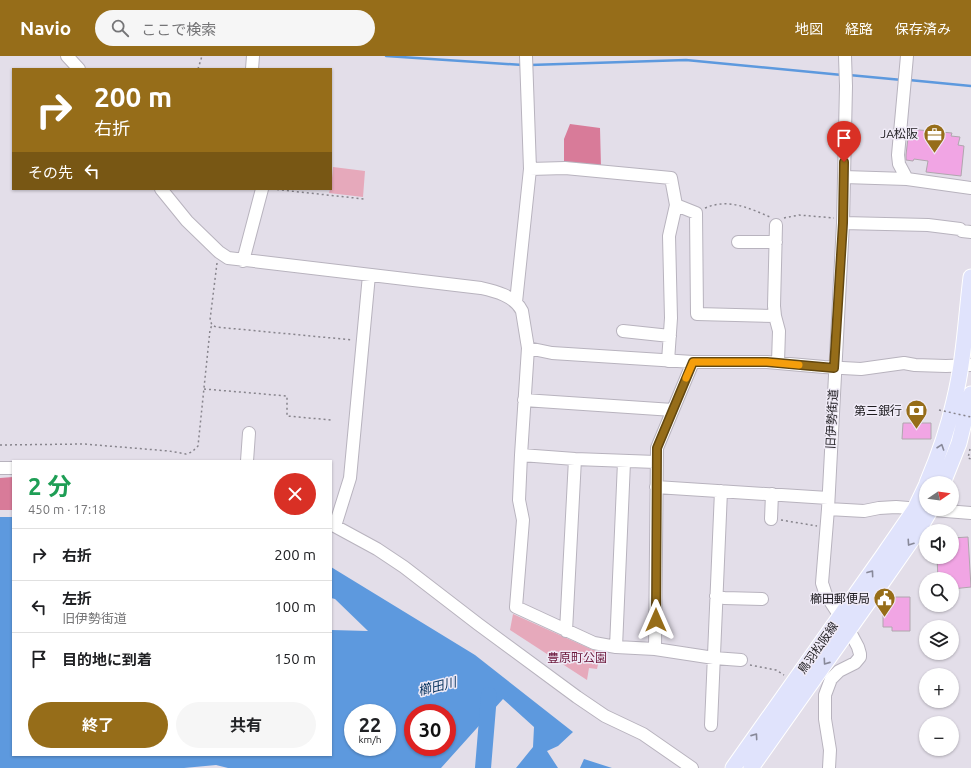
<!DOCTYPE html>
<html lang="ja">
<meta charset="utf-8">
<style>
body{margin:0;font-family:Ubuntu,"Noto Sans JP",sans-serif;background:#f6f6f6;color:#202124;height:100vh;display:flex;flex-direction:column;font-size:15px;white-space:nowrap}
*{box-sizing:border-box;margin:0}
p{font-size:13px;color:#757577}
.icon{flex:none;width:22px;height:22px;fill:none;stroke:currentColor;stroke-width:2;stroke-linecap:round;stroke-linejoin:round}
.map{position:relative;flex:1;overflow:hidden}
.drawer{position:absolute;left:12px;top:404px;width:320px;height:296px;display:flex;flex-direction:column;background:#fff;border-radius:0px;box-shadow:0 1px 3px #0004}
.drawer>*{flex:none}
.guide{position:absolute;left:12px;top:12px;width:320px;height:122px;border-radius:0px;box-shadow:0 1px 3px #0004;background:#966d19;color:#fff;overflow:hidden}
.needle{width:26px;rotate:77deg}
.buttons{position:absolute;left:919px;top:420px;display:grid;gap:8px}
.buttons a{display:grid;place-items:center;width:40px;height:40px;border-radius:50%;background:#fff;box-shadow:0 1px 3px #0004;font-size:20px}
.speed{position:absolute;left:344px;top:648px;display:flex;gap:8px;font-size:20px;font-weight:700;text-align:center}
.speed>*{display:grid;place-content:center;width:52px;height:52px;border-radius:50%;background:#fff;box-shadow:0 1px 3px #0004;line-height:1}
.speed small{font-size:10px;font-weight:400}
.speed .limit{border:6px solid #d22;background:#fff;color:#111}
.pin{position:absolute;display:grid;place-items:center;width:34px;height:34px;color:#fff;margin:-41px -17px;border-radius:50% 50% 50% 0;rotate:-45deg;box-shadow:0 0 4px #0007}
.pin .icon{rotate:45deg}
.me{position:absolute;width:44px;margin:-22px;rotate:0deg;stroke-linejoin:round;filter:drop-shadow(0 0 3px #0008)}
.turn{display:flex;align-items:center;gap:14px;height:84px;padding:0 16px;font-size:18px}
.turn .icon{width:52px;height:52px;stroke-width:2.5}
.turn b{display:block;font-size:28px;line-height:34px}
.then{display:flex;align-items:center;height:38px;padding:0 16px;background:#0003;gap:8px;font-size:15px}
.round{display:grid;place-items:center;flex:none;width:42px;height:42px;border-radius:21px;background:#f6f6f6}
.summary{display:flex;align-items:center;justify-content:space-between;height:68px;padding:0 16px}
h1{font-size:24px;font-weight:700;line-height:30px;color:#1e9e55}
.button{display:flex;gap:8px;margin-top:auto;padding:8px 16px}
.button a{flex:1;height:46px;border-radius:24px;background:#966d19;color:#fff;font-size:16px;font-weight:700;line-height:46px;text-align:center}
.button a+a{background:#f6f6f6;color:#202124}
ul{padding:0;list-style:none}
li{display:flex;align-items:center;gap:12px;height:52px;padding:0 16px;border-top:1px solid #e0e0e0}
li div{flex:1}
li b{display:block;font-size:15px}
li em{font-style:normal}
header{display:flex;align-items:center;gap:24px;box-sizing:border-box;height:56px;padding:0 20px;background:#966d19;color:#fff}
header strong{font-size:19px}
nav{display:flex;gap:22px;margin-inline-start:auto;font-size:14px}
.search{width:280px;height:36px;background:#f6f6f6;display:flex;align-items:center;gap:10px;box-sizing:border-box;padding:0 14px;border-radius:22px;color:#757577;font-size:15px}
.map>svg:first-child{display:block}
</style>
<header>
<strong>Navio</strong>
<div class="search"><svg class="icon" aria-label="search" viewBox="0 0 24 24"><circle cx="10" cy="10" r="6"/><path d="M15 15l6 6"/></svg>ここで検索</div>
<nav><a>地図</a><a>経路</a><a>保存済み</a></nav>
</header>
<div class="map">
<svg width="971" height="712" viewBox="0 0 971 712">
<rect width="100%" height="100%" fill="#e3dee9"/>
<path fill="#e6a9bb" d="M333,111L365,115L363,141L329,137L330,133H331Z
M513,558L593,594L601,595L597,613L589,612L587,624L510,574Z"/>
<path fill="#d87b99" d="M570,68L600,72L601,111L564,108V83Z
M13,421V454H0V422Z"/>
<path fill="#5d99de" fill-rule="evenodd" d="M0,461H13V699H331V574L368,575L335,543L331,542V511L475,599L573,676L558,690L547,695L558,712H516L533,691L534,671L503,643L441,712H228L216,709L184,712H0ZM353,657H387V691H353ZM413,657H447V691H413Z
M584,703L612,712H580Z"/>
<g fill="none" stroke-linecap="round" stroke-linejoin="round">
<path stroke="#5d99de" stroke-width="2.5" d="M386,0L523,9
M530,9L686,4L842,19
M849,19L902,24
M909,24L971,30"/>
<path stroke="#5d99de" stroke-width="16" d="M483,712L489,639"/>
</g>
<path fill="#f1a5e4" stroke="#b0a6ae" d="M909,73L952,77L951,80L960,81L958,89L964,90L961,120L926,116L928,105L914,103L913,105L906,104V99Z
M903,367H931V383H902Z
M968,481L971,531L952,533V523H938L937,501H952V482Z
M892,541H910V575H892V571H883V552L886,545Z"/>
<g fill="none" stroke-linecap="round" stroke-linejoin="round">
<defs>
<path id="minor" d="M67,0L79,13
M907,0L898,99L899,108L907,123L971,132
M252,13L253,0
M530,113L565,112L671,122L676,149L669,180L671,262L668,305
M844,121L907,123
M161,133L187,165L219,196L228,202L481,232C495,235 515,240 522,255L528,292L521,399L519,444L523,464L516,551L594,587L616,591L655,593L657,392L693,306
M676,149L696,157L697,258L775,260
M843,167L928,169L960,173L962,175L971,176
M776,169L774,250L775,260L779,275L778,306
M738,186H776
M243,205L262,133
M516,246L530,113L526,0
M623,275L670,280
M528,292L552,297L693,306H767L824,311L861,313L904,307L915,309L946,310L971,309
M524,344L673,354
M521,399L575,403L656,406
M247,405L249,377
M0,412H13
M656,431L828,442
M828,453L864,455L879,452L896,451L971,457
M771,463L772,438
M331,468L377,493L404,511L478,568L577,641L605,660L643,678L692,712
M335,470L350,422L369,219
M716,540L724,542L762,543
M566,575L575,403
M616,591L624,406
M655,593L714,602L741,604
M711,669L721,435
M829,712L830,694L825,663V639L831,623L839,615L855,607L860,601V598L858,591L849,574L826,539L822,527L828,453L843,167L846,30L845,0"/>
<path id="major" d="M927,427C938,401 948,373 954,345C964,305 966,262 971,221
M943,427L959,387L971,338
M733,712L882,501L915,453L926,430
M751,712L881,528L918,475L931,453"/>
</defs>
<use href="#minor" stroke="#b8b3be" stroke-width="14"/>
<use href="#major" stroke="#fff" stroke-width="17"/>
<path stroke="#87848c" stroke-width="1.5" stroke-dasharray="2 3" stroke-linecap="butt" d="M198,13L202,0
M272,133L364,143
M705,152C728,142 749,152 770,161
M784,162L799,159L834,162
M217,207L210,264L212,269L216,271L353,284
M204,333L287,340V360L331,364
M0,389L84,388L169,395L186,398L192,396L198,390L210,274L212,269
M970,393L968,402L971,403
M781,464L817,470
M750,609L776,614L784,619"/>
<use href="#minor" stroke="#fff" stroke-width="12"/>
<use href="#major" stroke="#e0e3fc" stroke-width="15"/>
<path stroke="#87848c" stroke-width="1.5" stroke-dasharray="2 3" stroke-linecap="butt" d="M939,354L971,361"/>
</g>
<defs><path id="oneway-chevron" d="M-2-3.5L2.5 0L-2 3.5" fill="none" stroke-width="1.6" stroke-linecap="round" stroke-linejoin="round"/></defs>
<g stroke="#888999">
<use href="#oneway-chevron" transform="translate(941 391) rotate(-71)"/>
<use href="#oneway-chevron" transform="translate(910 487) rotate(124)"/>
<use href="#oneway-chevron" transform="translate(871 517) rotate(-54)"/>
<use href="#oneway-chevron" transform="translate(826 606) rotate(125)"/>
<use href="#oneway-chevron" transform="translate(755 680) rotate(-55)"/>
</g>
<g fill="none" stroke-linecap="round" stroke-linejoin="round">
<defs>
<path id="route" d="M656,564L657,392L693,306H767L834,312L843,167L844,106"/>
</defs>
<use href="#route" stroke="#624710" stroke-width="10"/>
<use href="#route" stroke="#966d19" stroke-width="7"/>
<path stroke="#f59e0b" stroke-width="7" d="M686,322L693,306H767L799,309"/>
</g>
<defs>
<symbol id="office-pin" viewBox="-11 -11 22 30"><path d="M0 17L-7.5 6A9.5 9.5 0 1 1 7.5 6Z" fill="#966d19" stroke="#f0ebf7"/><path d="M-6-3h4V-5.5h4V-3h4V5H-6ZM-1-4.5V-3h2v-1.5ZM-6 0V1H6V0Z" fill="#fff"/></symbol>
<symbol id="bank-pin" viewBox="-11 -11 22 30"><path d="M0 17L-7.5 6A9.5 9.5 0 1 1 7.5 6Z" fill="#966d19" stroke="#f0ebf7"/><path d="M-6-4H6V4H-6ZM0-2.3a2.3 2.3 0 1 0 0 4.6a2.3 2.3 0 1 0 0-4.6Z" fill="#fff"/></symbol>
<symbol id="civic-pin" viewBox="-11 -11 22 30"><path d="M0 17L-7.5 6A9.5 9.5 0 1 1 7.5 6Z" fill="#966d19" stroke="#f0ebf7"/><path d="M-.6-6.5H3V-4.5H.6V-3L4-1V1h2V6H-6V1h2V-1L-.6-3ZM-1.2 2.5V6h2.4V2.5Z" fill="#fff"/></symbol>
</defs>
<g fill-rule="evenodd">
<use href="#office-pin" x="922" y="66" width="25" height="34"/>
<use href="#bank-pin" x="904" y="342" width="25" height="34"/>
<use href="#civic-pin" x="872" y="530" width="25" height="34"/>
</g>
<g text-anchor="middle" stroke-width="3" stroke-linejoin="round" paint-order="stroke">
<g font-size="12" fill="#1d1b1f" stroke="#f0ebf7" text-anchor="end">
<text x="918" y="82">JA松阪</text>
<text x="902" y="359">第三銀行</text>
<text x="870" y="547">櫛田郵便局</text>
</g>
<g font-size="12" fill="#1d1b1f" stroke="#f0ebf7">
<text transform="translate(832 363) rotate(-87)" y="4">旧伊勢街道</text>
<text transform="translate(818 592) rotate(-55)" y="4">鳥羽松阪線</text>
</g>
<g font-size="12" fill="#6c183b" stroke="#f0ebf7">
<text x="577" y="606">豊原町公園</text>
</g>
<g font-size="13" font-style="italic" fill="#06325e" stroke="#f0ebf7">
<text transform="translate(437 630) rotate(-14)" y="5">櫛田川</text>
</g>
</g>
</svg>
<div class="buttons">
<a><svg class="needle" viewBox="-14 -14 28 28"><path d="M0-13l5 13h-10z" fill="#e53935"/><path d="M0 13l5-13h-10z" fill="#757577"/></svg></a>
<a><svg class="icon" aria-label="sound" viewBox="0 0 24 24"><path d="M4 9h4l5-4v14l-5-4H4zM17 9q2 3 0 6"/></svg></a>
<a><svg class="icon" aria-label="search" viewBox="0 0 24 24"><circle cx="10" cy="10" r="6"/><path d="M15 15l6 6"/></svg></a>
<a><svg class="icon" aria-label="layers" viewBox="0 0 24 24"><path d="M12 4l9 5-9 5-9-5zM3 14l9 5 9-5"/></svg></a>
<a>+</a>
<a>−</a>
</div>
<div class="speed"><div>22<small>km/h</small></div><div class="limit">30</div></div>
<div class="pin" style="left:844px;top:106px;background:#d93025"><svg class="icon" aria-label="arrive" viewBox="0 0 24 24"><path d="M6 21V4h12l-3 4 3 4H6"/></svg></div>
<svg class="me" style="left:656px;top:564px" viewBox="-20 -20 40 40"><path d="M0-17L14 15 0 8-14 15z" fill="#966d19" stroke="#fff" stroke-width="4"/></svg>
<div class="guide">
<div class="turn"><svg class="icon" aria-label="right" viewBox="0 0 24 24"><path d="M7 20v-9h11M14 6l5 5-5 5"/></svg><div><b>200 m</b>右折</div></div>
<div class="then">その先<svg class="icon" aria-label="left" viewBox="0 0 24 24"><path d="M17 20v-9H6M10 6l-5 5 5 5"/></svg></div>
</div>
<section class="drawer">
<div class="summary"><div><h1>2 分</h1><p>450 m · 17:18</p></div><a class="round" style="background:#d93025;color:#fff"><svg class="icon" aria-label="close" viewBox="0 0 24 24"><path d="M6 6l12 12M18 6L6 18"/></svg></a></div>
<ul>
<li><svg class="icon" aria-label="right" viewBox="0 0 24 24"><path d="M7 20v-9h11M14 6l5 5-5 5"/></svg><div><b>右折</b></div><em>200 m</em></li>
<li><svg class="icon" aria-label="left" viewBox="0 0 24 24"><path d="M17 20v-9H6M10 6l-5 5 5 5"/></svg><div><b>左折</b><p>旧伊勢街道</p></div><em>100 m</em></li>
<li><svg class="icon" aria-label="arrive" viewBox="0 0 24 24"><path d="M6 21V4h12l-3 4 3 4H6"/></svg><div><b>目的地に到着</b></div><em>150 m</em></li>
</ul>
<div class="button"><a>終了</a><a>共有</a></div>
</section>
</div>
